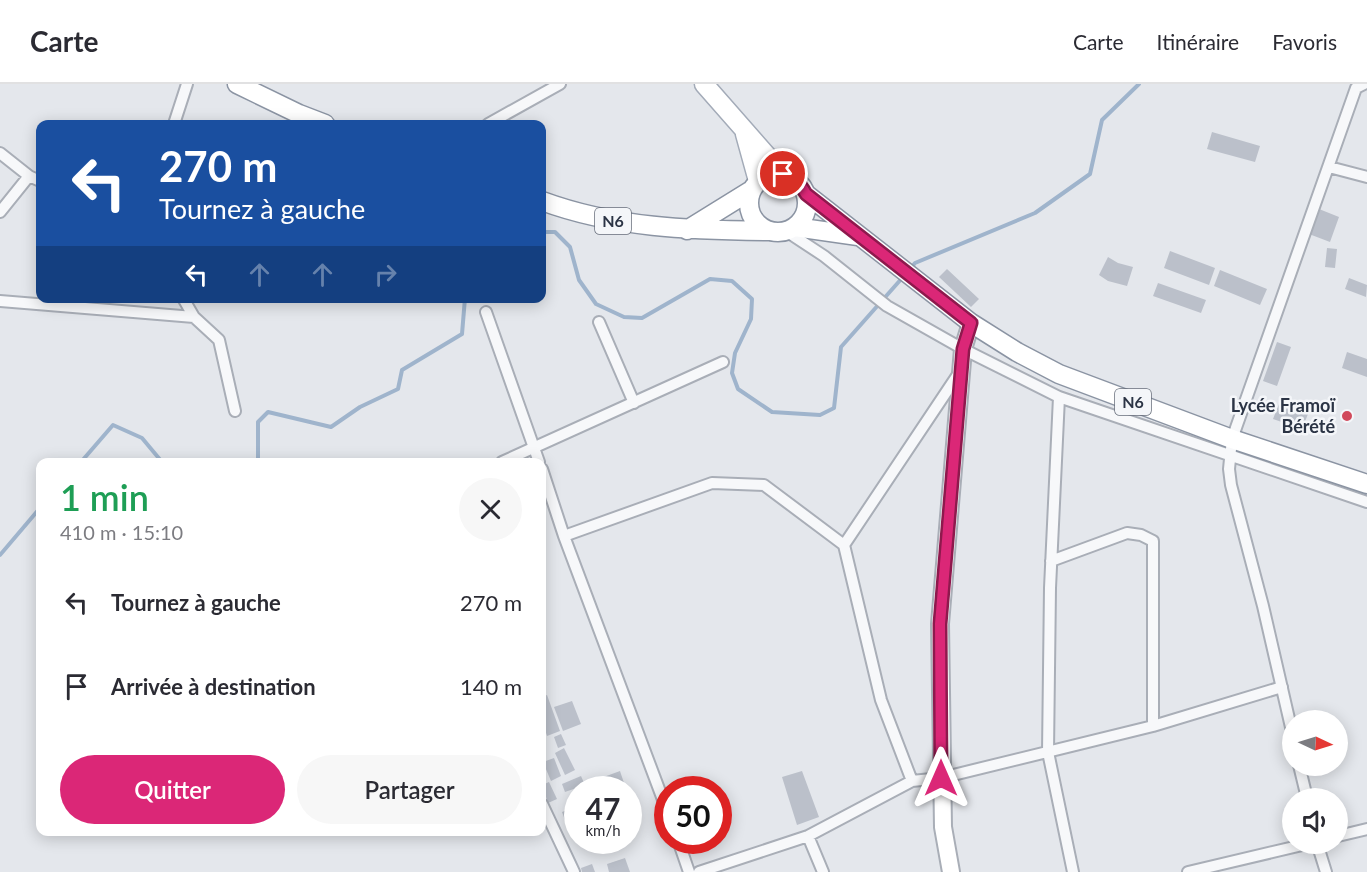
<!DOCTYPE html>
<html lang="fr">
<meta charset="utf-8">
<style>
body{margin:0;font-family:Lato,sans-serif;background:#f7f7f7;color:#2b2b33;height:100vh;display:flex;flex-direction:column;font-size:22px;white-space:nowrap}
*{box-sizing:border-box;margin:0}
p{font-size:20px;color:#7c7c81}
.icon{flex:none;width:33px;height:33px;fill:none;stroke:currentColor;stroke-width:2;stroke-linecap:round;stroke-linejoin:round}
.map{position:relative;flex:1;overflow:hidden}
.panel{position:absolute;left:36px;top:374px;width:510px;height:378px;display:flex;flex-direction:column;background:#fff;border-radius:12px;box-shadow:0 3px 15px #0003}
.panel>*{flex:none}
.hud{position:absolute;left:36px;top:36px;width:510px;height:183px;border-radius:12px;box-shadow:0 3px 15px #0003;background:#1a4fa0;color:#fff;overflow:hidden}
.needle{width:39px;rotate:94deg}
.controls{position:absolute;left:1282px;top:626px;display:grid;gap:12px}
.controls a{display:grid;place-items:center;width:66px;height:66px;border-radius:50%;background:#fff;box-shadow:0 3px 15px #0003;font-size:30px}
.speed{position:absolute;left:564px;top:692px;display:flex;gap:12px;font-size:30px;font-weight:700;text-align:center}
.speed>*{display:grid;place-content:center;width:78px;height:78px;border-radius:50%;background:#fff;box-shadow:0 3px 15px #0003;line-height:1}
.speed small{font-size:15px;font-weight:400}
.speed .limit{border:9px solid #d22;background:#fff;color:#111}
.pin{position:absolute;display:grid;place-items:center;width:51px;height:51px;color:#fff;margin:-26px;border:3px solid #fff;border-radius:50%;box-shadow:0 2px 6px #0007}
.me{position:absolute;width:66px;margin:-33px;rotate:0deg;stroke-linejoin:round;filter:drop-shadow(0 0 4px #0008)}
.turn{display:flex;align-items:center;gap:21px;height:126px;padding:0 24px;font-size:27px}
.turn .icon{width:78px;height:78px;stroke-width:2.5}
.turn b{display:block;font-size:42px;line-height:51px}
.lanes{display:flex;align-items:center;height:57px;padding:0 24px;background:#0003;justify-content:center;gap:30px;direction:ltr}
.lanes .off{opacity:.35}
.round{display:grid;place-items:center;flex:none;width:63px;height:63px;border-radius:32px;background:#f7f7f7}
.headline{display:flex;align-items:center;justify-content:space-between;height:102px;padding:0 24px}
h1{font-size:36px;font-weight:600;line-height:45px;color:#1e9e55}
.primary-button{display:flex;gap:12px;margin-top:auto;padding:12px 24px}
.primary-button a{flex:1;height:69px;border-radius:36px;background:#db2777;color:#fff;font-size:24px;font-weight:600;line-height:69px;text-align:center}
.primary-button a+a{background:#f7f7f7;color:#2b2b33}
ul{padding:0;list-style:none}
li{display:flex;align-items:center;gap:18px;height:84px;padding:0 24px}
li div{flex:1}
li b{display:block;font-size:22px}
li em{font-style:normal}
header{display:flex;align-items:center;gap:36px;box-sizing:border-box;height:84px;padding:0 30px;background:#fff;border-bottom:2px solid #e1e1e2}
header strong{font-size:28px}
nav{display:flex;gap:33px;margin-inline-start:auto;font-size:21px}
.map>svg:first-child{display:block}
</style>
<header>
<strong>Carte</strong>
<nav><a>Carte</a><a>Itinéraire</a><a>Favoris</a></nav>
</header>
<div class="map">
<svg width="1367" height="788" viewBox="0 0 1367 788">
<rect width="100%" height="100%" fill="#e4e7ec"/>
<g fill="none" stroke-linecap="round" stroke-linejoin="round">
<path stroke="#9fb4cc" stroke-width="4" d="M542,148H555L570,163L579,196L596,220L624,233L642,234L710,195L732,197L752,215L751,235L735,269L732,289L738,305L772,328L820,331L834,324L841,263L903,193
M910,185L915,179L1035,129L1090,90L1102,36L1139,0
M81,378L113,341L142,354L162,378
M258,378V338L268,328L331,343L360,323L398,305L402,286L462,250L465,214
M0,471L40,424"/>
</g>
<path fill="#bbc0ca" d="M1212,48L1260,62L1255,78L1207,65Z
M1319,125L1339,133L1330,158L1309,150Z
M1327,164L1337,165L1335,184L1325,183Z
M1170,167L1215,184L1209,201L1164,184Z
M1108,173L1118,179L1133,183L1127,202L1108,197L1099,191Z
M947,185L979,215L971,223L939,193Z
M1220,186L1267,205L1260,221L1214,202Z
M1349,194L1367,201L1366,213L1345,205Z
M1158,199L1206,216L1201,229L1153,212Z
M1277,258L1291,263L1277,302L1263,297Z
M1347,268L1367,275V293L1342,284Z
M1279,320L1308,330L1302,345L1273,335Z
M547,611L560,647L547,652L542,636V613Z
M572,617L581,640L563,647L554,623Z
M561,650L566,661L558,664L554,653Z
M564,664L575,686L565,691L555,669Z
M554,674L561,692L551,697L543,678Z
M620,687L626,705H605L601,694Z
M802,687L819,733L797,741L782,693Z
M581,692L585,701L565,708L562,700Z
M549,698L557,715L548,719L542,701Z
M578,708V715L574,717L571,710Z
M575,723L578,732L565,736L562,728Z
M625,774L630,788H609L607,780Z
M592,780L595,788H582L581,784Z"/>
<g fill="none" stroke-linecap="round" stroke-linejoin="round">
<defs>
<path id="minor" d="M174,40L187,0
M488,40L560,0
M0,69L29,92L40,97
M1329,83L1367,93
M0,128L29,92
M786,147L824,172L887,222L963,265L1059,313L1367,418
M183,214L194,233L219,256L235,327
M0,217L194,233
M486,228L539,378
M599,238L634,319
M1059,313L1050,504L1048,668L1073,788
M502,378L723,278
M542,385L564,452L668,729
M564,452L712,399L764,401L844,461
M1051,477L1127,449L1141,451L1153,457V642
M1293,652L1263,522L1231,401L1229,385L1232,355L1356,4L1364,0
M1299,681L1307,714
M912,697L881,616L844,461L959,289
M542,720L574,788
M808,752L823,788
M1338,752L1367,745
M678,756L689,788
M1317,759L1326,788
M699,788L808,752L912,697L941,694L1153,642L1282,603
M1188,788L1311,759"/>
<path id="secondary" d="M951,788L943,743L940,540L963,265L971,239"/>
<path id="primary" d="M704,0L783,90
M745,50L758,97"/>
<path id="trunk" d="M237,0L299,30L325,40
M749 119a29 29 0 1 1 58 0a29 29 0 1 1-58 0Z
M806,110L971,239L1017,268L1059,290L1232,355L1367,400
M542,117C615,144 690,146 767,147
M795,143L858,152
M687,146L750,107"/>
</defs>
<use href="#minor" stroke="#a9aeb7" stroke-width="14"/>
<use href="#secondary" stroke="#a9aeb7" stroke-width="20"/>
<use href="#primary" stroke="#a3abb8" stroke-width="21"/>
<use href="#trunk" stroke="#8b94a3" stroke-width="21"/>
<use href="#minor" stroke="#f7f8fa" stroke-width="10"/>
<use href="#secondary" stroke="#fff" stroke-width="16"/>
<use href="#primary" stroke="#fff" stroke-width="18"/>
<use href="#trunk" stroke="#fff" stroke-width="18"/>
</g>
<g fill="none" stroke-linecap="round" stroke-linejoin="round">
<defs>
<path id="route" d="M783,90C794,94 800,99 806,110L971,239L963,265L940,540L941,694"/>
</defs>
<use href="#route" stroke="#8e194d" stroke-width="15"/>
<use href="#route" stroke="#db2777" stroke-width="10"/>
</g>
<circle fill="#d1495b" stroke="#f4f6f9" stroke-width="2" cx="1347" cy="332" r="6"/>
<g text-anchor="middle" stroke-width="5" stroke-linejoin="round" paint-order="stroke">
<g fill="#f4f6f9" stroke="#676e7b" stroke-width="1.5">
<rect x="595" y="124" width="36" height="26" rx="4.5"/>
<rect x="1115" y="305" width="36" height="26" rx="4.5"/>
</g>
<g font-size="16" font-weight="bold" fill="#2b3445">
<text x="613" y="143">N6</text>
<text x="1133" y="324">N6</text>
</g>
<g font-size="18" font-weight="bold" fill="#2b3445" stroke="#f4f6f9" text-anchor="end">
<text x="1335" y="328">Lycée Framoï<tspan x="1335" dy="21">Bérété</tspan></text>
</g>
</g>
</svg>
<div class="controls">
<a><svg class="needle" viewBox="-14 -14 28 28"><path d="M0-13l5 13h-10z" fill="#e53935"/><path d="M0 13l5-13h-10z" fill="#7c7c81"/></svg></a>
<a><svg class="icon" aria-label="sound" viewBox="0 0 24 24"><path d="M4 9h4l5-4v14l-5-4H4zM17 9q2 3 0 6"/></svg></a>
</div>
<div class="speed"><div>47<small>km/h</small></div><div class="limit">50</div></div>
<div class="pin" style="left:783px;top:90px;background:#d93025"><svg class="icon" aria-label="arrive" viewBox="0 0 24 24"><path d="M6 21V4h12l-3 4 3 4H6"/></svg></div>
<svg class="me" style="left:941px;top:694px" viewBox="-20 -20 40 40"><path d="M0-17L14 15 0 8-14 15z" fill="#db2777" stroke="#fff" stroke-width="4"/></svg>
<div class="hud">
<div class="turn"><svg class="icon" aria-label="left" viewBox="0 0 24 24"><path d="M17 20v-9H6M10 6l-5 5 5 5"/></svg><div><b>270 m</b>Tournez à gauche</div></div>
<div class="lanes"><svg class="icon" aria-label="left" viewBox="0 0 24 24"><path d="M17 20v-9H6M10 6l-5 5 5 5"/></svg><svg class="icon off" aria-label="ahead" viewBox="0 0 24 24"><path d="M12 20V5M6 11l6-6 6 6"/></svg><svg class="icon off" aria-label="ahead" viewBox="0 0 24 24"><path d="M12 20V5M6 11l6-6 6 6"/></svg><svg class="icon off" aria-label="right" viewBox="0 0 24 24"><path d="M7 20v-9h11M14 6l5 5-5 5"/></svg></div>
</div>
<section class="panel">
<div class="headline"><div><h1>1 min</h1><p>410 m · 15:10</p></div><a class="round"><svg class="icon" aria-label="close" viewBox="0 0 24 24"><path d="M6 6l12 12M18 6L6 18"/></svg></a></div>
<ul>
<li><svg class="icon" aria-label="left" viewBox="0 0 24 24"><path d="M17 20v-9H6M10 6l-5 5 5 5"/></svg><div><b>Tournez à gauche</b></div><em>270 m</em></li>
<li><svg class="icon" aria-label="arrive" viewBox="0 0 24 24"><path d="M6 21V4h12l-3 4 3 4H6"/></svg><div><b>Arrivée à destination</b></div><em>140 m</em></li>
</ul>
<div class="primary-button"><a>Quitter</a><a>Partager</a></div>
</section>
</div>
